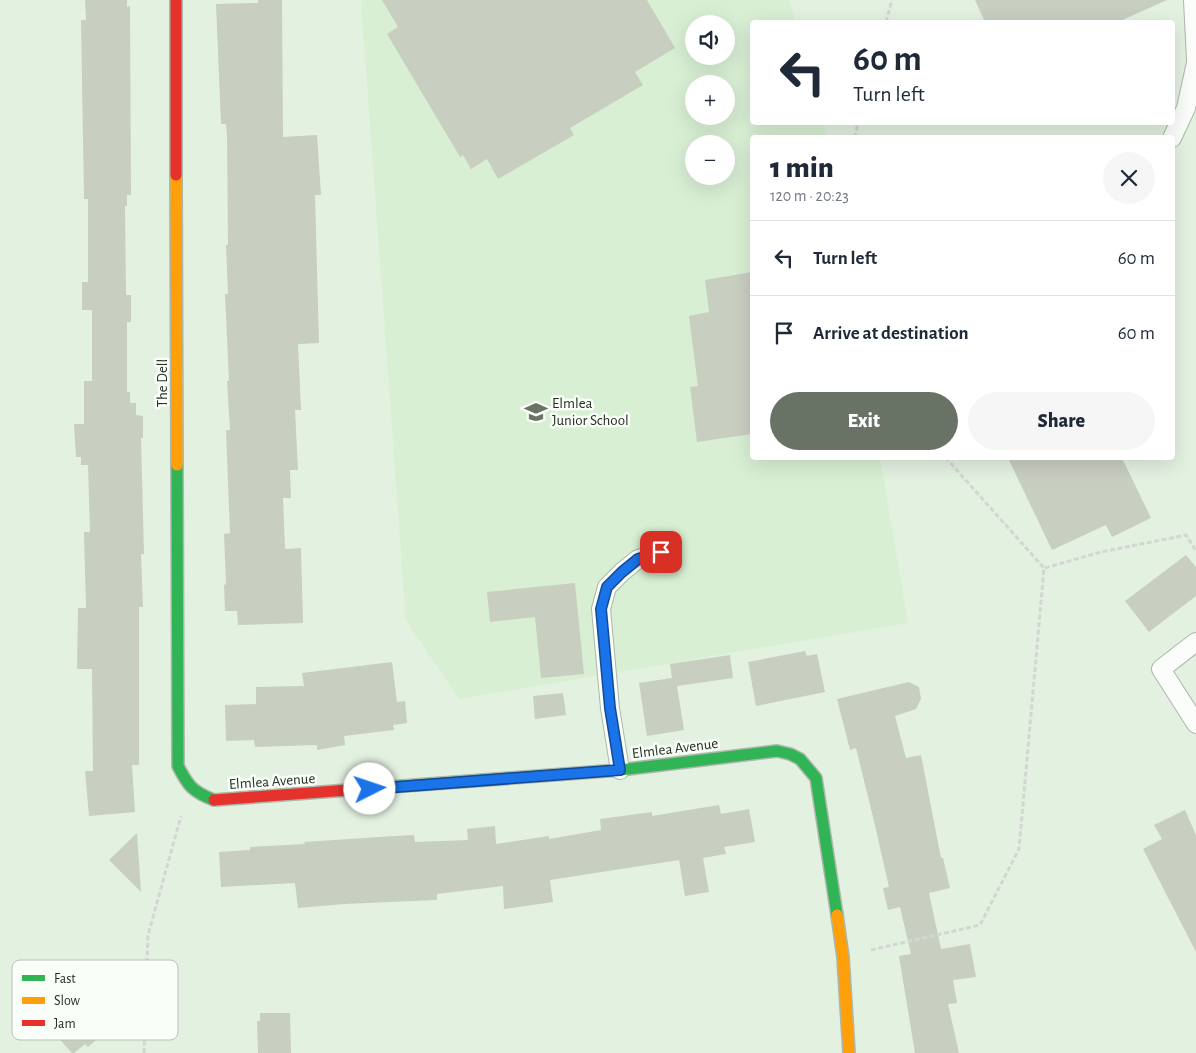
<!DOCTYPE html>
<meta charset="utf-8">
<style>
body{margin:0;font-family:"Alegreya Sans",sans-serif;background:#f6f6f7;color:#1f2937;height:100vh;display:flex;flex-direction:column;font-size:19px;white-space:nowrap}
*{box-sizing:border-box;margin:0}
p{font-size:16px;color:#747a83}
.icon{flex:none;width:28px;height:28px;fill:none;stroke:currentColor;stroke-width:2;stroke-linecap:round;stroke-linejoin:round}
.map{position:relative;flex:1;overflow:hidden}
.side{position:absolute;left:750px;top:135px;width:425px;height:325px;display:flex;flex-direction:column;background:#fff;border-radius:5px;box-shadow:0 5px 20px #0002}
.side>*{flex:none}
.hud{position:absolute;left:750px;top:20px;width:425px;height:105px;border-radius:5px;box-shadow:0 5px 20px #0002;background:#fff;color:#1f2937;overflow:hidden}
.tools{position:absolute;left:685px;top:15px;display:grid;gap:10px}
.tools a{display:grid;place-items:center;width:50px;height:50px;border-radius:50%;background:#fff;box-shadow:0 5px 20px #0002;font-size:25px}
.pin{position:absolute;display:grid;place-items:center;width:42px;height:42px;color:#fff;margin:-21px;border-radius:10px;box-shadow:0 2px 8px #0006}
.me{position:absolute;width:55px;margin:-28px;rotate:86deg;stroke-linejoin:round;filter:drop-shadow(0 0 4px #0008)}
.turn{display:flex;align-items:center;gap:18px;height:105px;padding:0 20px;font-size:22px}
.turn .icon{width:65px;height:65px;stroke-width:2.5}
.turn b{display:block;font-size:35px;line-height:42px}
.round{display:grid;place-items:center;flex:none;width:52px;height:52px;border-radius:26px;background:#f6f6f7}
.summary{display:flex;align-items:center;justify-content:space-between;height:85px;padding:0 20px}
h1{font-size:30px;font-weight:800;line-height:38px}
.primary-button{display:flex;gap:10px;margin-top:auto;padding:10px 20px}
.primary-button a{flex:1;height:58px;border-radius:30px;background:#687366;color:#fff;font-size:20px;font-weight:800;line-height:58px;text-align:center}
.primary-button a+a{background:#f6f6f7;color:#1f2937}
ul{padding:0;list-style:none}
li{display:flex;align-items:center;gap:15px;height:75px;padding:0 20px;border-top:1px solid #e0e1e3}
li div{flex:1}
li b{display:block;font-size:19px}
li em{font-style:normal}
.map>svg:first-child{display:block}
</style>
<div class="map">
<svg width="1196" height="1053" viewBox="0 0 1196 1053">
<rect width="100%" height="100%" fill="#e3f1e1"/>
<path fill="#d8efd4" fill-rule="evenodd" d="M361,0H789L795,22H752V122L823,123L827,137L752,138V458H880L908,623L459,699L406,621ZM694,24H726V56H694ZM694,84H726V116H694ZM694,144H726V176H694Z"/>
<path fill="#c8cec0" d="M85,0H127V7L130,6L131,195H127V206H125L126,295H131V322H127V392H130V403H136V415L143,416V438H141L144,554H141L143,607H139V765H132L135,812L89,816L85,771H93L92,669H77L78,608H86L84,532H90L88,465H81V457H76L74,424H84V381H92V310H82V282H88V199H84L81,20H86Z
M258,0H282L283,137L317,135L321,195H315L319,343L298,344L301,410H295L298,470H290L291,498H283L285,549L301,548L303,623L238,625L237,611H225L224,585L226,584L224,534L230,533L226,430H230L227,381H229L225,294H228L226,245H228L227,136L226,124H221L216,4L258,3Z
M382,0H647L675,48L635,72L643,85L570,128L574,135L498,179L487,159L471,169L463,155L460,157L387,34L398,27Z
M975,0H1167L1118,22H985Z
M752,272V434L697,442L690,387L698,386L689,316L709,312L705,280Z
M1008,458H1122L1151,518L1112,537L1106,525L1052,550Z
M1186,555L1196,567V596L1149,632L1125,601Z
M575,583L584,674L541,678L535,617L490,622L487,592Z
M805,651L807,656L817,654L825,692L756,706L748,662Z
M730,655L733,678L677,686L684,730L647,736L639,683L672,678L670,664Z
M392,662L397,702L405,701L407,723L393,725L394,730L344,736L345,745L317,750V745L255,747L254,740L226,741L225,705L256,704V687L304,686L302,673Z
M909,682L919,687L921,699L916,709L895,716L906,758L921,755L941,858H943L950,888L929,893L941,949L970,944L976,977L953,980L957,1003L948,1004L959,1053H915L899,956L911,954L900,907L888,910L883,888L889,887L873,817L856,748L850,750L837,699Z
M563,693L566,715L535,719L533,696Z
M719,805L721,814L749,809L755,842L724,847L726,854L703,858L709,892L685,896L679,860L550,880L553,902L504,909L503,886L437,894V900L344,904L298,908L295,883L221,887L219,852L250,850V847L305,844L304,842L395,836L414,835L415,842L468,840L467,829L495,826L496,844L549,836V839L601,830L600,819L652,812V816Z
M1185,810L1196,835V952L1143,849L1162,839L1154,825Z
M137,833L141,892L109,860Z
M88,983L120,1019L88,1047L85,1044L74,1053H72L44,1022Z
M260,1013H290L291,1053H258L257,1021H260Z"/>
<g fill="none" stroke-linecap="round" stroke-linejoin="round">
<defs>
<path id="lane" d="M1193,0L1196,60
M1172,138L1186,108L1196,63
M1196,642L1161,669L1196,724
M620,770L610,708L601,609L607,587L622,572L638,559L661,552"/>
<path id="fast" d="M177,465L178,766C188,786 193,792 214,800
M376,788L620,770L777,751L790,754L800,759L816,778L837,915"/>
<path id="slow" d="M176,175L177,465
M837,915L843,957L849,1053"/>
<path id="jam" d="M176,0V175
M214,800L376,788"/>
</defs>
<use href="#lane" stroke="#adb7ab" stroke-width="20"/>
<use href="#fast" stroke="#adb7ab" stroke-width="14"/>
<use href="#slow" stroke="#adb7ab" stroke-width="14"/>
<use href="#jam" stroke="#adb7ab" stroke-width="14"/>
<path stroke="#d3d7d2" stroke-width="3" stroke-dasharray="5 2.5" stroke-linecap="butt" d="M886,22L892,0
M855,138L858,122
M1045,568L1101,552L1186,535L1196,551
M871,950L980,925L1019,849L1044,568L946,458
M144,1053L148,935L181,816"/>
<use href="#lane" stroke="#fbfdfa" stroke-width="18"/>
<use href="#fast" stroke="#30b455" stroke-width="11"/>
<use href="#slow" stroke="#ff9f0a" stroke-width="11"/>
<use href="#jam" stroke="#e5322d" stroke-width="11"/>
</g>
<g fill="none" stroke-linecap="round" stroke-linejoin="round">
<defs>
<path id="route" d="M370,789L620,770L610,708L601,609L607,587L622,572L638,559L661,552"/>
</defs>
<use href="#route" stroke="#114b97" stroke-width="12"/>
<use href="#route" stroke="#1a73e8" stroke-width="9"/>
</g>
<defs>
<symbol id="school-bare" viewBox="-9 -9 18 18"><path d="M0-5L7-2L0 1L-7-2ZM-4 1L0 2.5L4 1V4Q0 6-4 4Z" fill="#687366" stroke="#f9fef8" stroke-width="2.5" paint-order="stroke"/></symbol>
</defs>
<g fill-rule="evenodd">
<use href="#school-bare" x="520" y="396" width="32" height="32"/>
</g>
<g text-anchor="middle" stroke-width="5" stroke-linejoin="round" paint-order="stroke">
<g font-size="15" fill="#262f24" stroke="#f9fef8">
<text transform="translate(162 383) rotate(-90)" y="5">The Dell</text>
<text transform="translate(675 748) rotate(-7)" y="5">Elmlea Avenue</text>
<text transform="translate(272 781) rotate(-4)" y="5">Elmlea Avenue</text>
</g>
<g font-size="15" fill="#262f24" stroke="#f9fef8" text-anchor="start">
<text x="552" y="408">Elmlea<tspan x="552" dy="17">Junior School</tspan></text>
</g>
</g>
<rect x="12" y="960" width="166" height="80" rx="8" fill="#f9fef8" stroke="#bac0b8" stroke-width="1"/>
<rect x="22" y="975" width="23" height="6" fill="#30b455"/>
<rect x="22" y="997" width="23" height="7" fill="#ff9f0a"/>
<rect x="22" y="1020" width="23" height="6" fill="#e5322d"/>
<g font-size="14" fill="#262f24">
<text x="54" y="983">Fast</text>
<text x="54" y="1005">Slow</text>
<text x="54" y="1028">Jam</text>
</g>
</svg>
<div class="tools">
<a><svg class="icon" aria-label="sound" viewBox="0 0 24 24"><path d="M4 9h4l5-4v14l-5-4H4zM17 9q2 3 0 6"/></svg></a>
<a>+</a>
<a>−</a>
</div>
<div class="pin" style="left:661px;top:552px;background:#d93025"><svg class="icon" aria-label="arrive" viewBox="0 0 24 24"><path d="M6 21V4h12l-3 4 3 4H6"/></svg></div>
<svg class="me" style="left:370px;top:789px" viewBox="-20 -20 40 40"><circle r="19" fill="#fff"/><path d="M0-13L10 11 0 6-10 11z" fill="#1a73e8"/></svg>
<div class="hud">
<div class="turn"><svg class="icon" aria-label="left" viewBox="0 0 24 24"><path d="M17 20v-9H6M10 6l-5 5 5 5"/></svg><div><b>60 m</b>Turn left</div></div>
</div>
<section class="side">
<div class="summary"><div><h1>1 min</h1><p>120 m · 20:23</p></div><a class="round"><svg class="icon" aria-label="close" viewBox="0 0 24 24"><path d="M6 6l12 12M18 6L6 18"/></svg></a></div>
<ul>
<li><svg class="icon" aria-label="left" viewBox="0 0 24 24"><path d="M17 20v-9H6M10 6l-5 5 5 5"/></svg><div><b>Turn left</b></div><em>60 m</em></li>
<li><svg class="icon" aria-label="arrive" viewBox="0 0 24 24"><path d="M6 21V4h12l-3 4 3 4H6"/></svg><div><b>Arrive at destination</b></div><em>60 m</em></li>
</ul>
<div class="primary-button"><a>Exit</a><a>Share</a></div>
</section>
</div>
